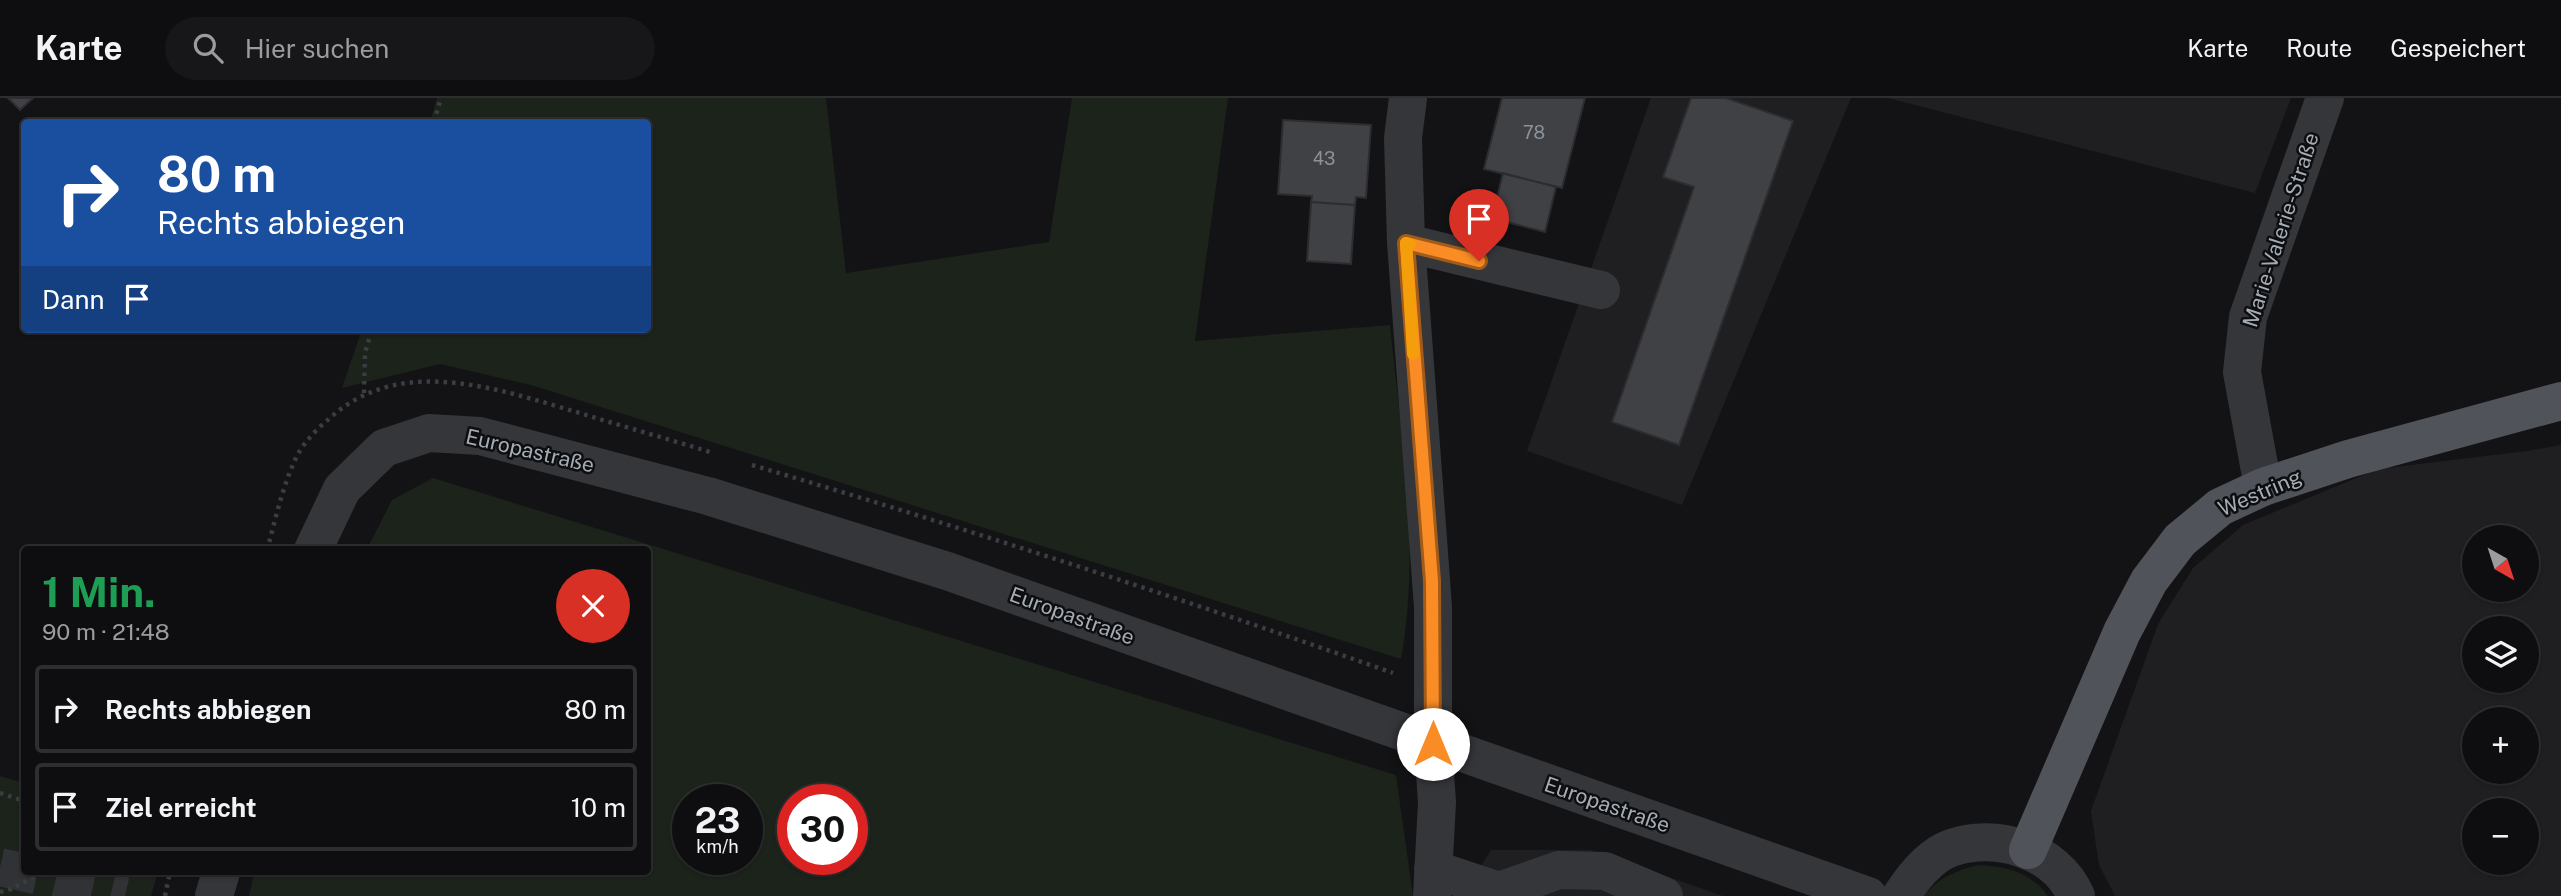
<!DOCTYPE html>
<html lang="de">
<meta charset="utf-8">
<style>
body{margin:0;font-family:"Public Sans",sans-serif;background:#171719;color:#f1f3f6;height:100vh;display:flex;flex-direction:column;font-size:26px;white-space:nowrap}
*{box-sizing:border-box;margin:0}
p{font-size:23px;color:#9b9c9f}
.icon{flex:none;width:38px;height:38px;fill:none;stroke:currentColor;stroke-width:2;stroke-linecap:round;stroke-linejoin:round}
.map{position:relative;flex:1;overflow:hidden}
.details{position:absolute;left:21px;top:448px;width:630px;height:329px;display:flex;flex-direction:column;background:#0e0e10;border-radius:7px;box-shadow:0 2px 5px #0004,0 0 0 2px #2e2e30}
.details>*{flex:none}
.banner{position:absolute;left:21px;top:21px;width:630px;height:214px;border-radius:7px;box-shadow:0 2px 5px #0004,0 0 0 2px #2e2e30;background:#1a4fa0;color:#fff;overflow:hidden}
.needle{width:46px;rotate:141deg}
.controls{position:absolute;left:2462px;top:427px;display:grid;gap:14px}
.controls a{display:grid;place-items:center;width:77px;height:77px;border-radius:50%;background:#0e0e10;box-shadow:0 2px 5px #0004,0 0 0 2px #2e2e30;font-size:35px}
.speed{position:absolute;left:672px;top:686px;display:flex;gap:14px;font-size:35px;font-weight:700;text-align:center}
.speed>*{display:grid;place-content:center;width:91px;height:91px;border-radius:50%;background:#0e0e10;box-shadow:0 2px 5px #0004,0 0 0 2px #2e2e30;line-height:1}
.speed small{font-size:18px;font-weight:400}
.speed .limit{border:10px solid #d22;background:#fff;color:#111}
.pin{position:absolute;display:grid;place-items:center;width:60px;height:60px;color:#fff;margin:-72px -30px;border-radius:50% 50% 50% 0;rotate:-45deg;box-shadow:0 0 7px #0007}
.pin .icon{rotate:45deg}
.me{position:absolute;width:77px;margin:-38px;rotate:0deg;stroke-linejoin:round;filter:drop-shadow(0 0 5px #0008)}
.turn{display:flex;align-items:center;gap:24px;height:147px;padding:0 21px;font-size:32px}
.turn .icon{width:91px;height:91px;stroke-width:2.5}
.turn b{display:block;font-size:49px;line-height:60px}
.then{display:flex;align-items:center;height:66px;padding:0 21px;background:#0003;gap:14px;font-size:26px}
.round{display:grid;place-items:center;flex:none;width:74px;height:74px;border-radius:37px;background:#171719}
.summary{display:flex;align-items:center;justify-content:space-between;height:119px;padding:0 21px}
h1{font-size:42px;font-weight:700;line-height:52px;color:#1e9e55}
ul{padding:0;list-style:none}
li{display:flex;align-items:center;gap:21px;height:88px;margin:0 14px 10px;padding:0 7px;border:4px solid #2e2e30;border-radius:7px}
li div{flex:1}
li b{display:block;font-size:26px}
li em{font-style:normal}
header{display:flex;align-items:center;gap:42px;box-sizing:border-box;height:98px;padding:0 35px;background:#0e0e10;border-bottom:2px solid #2e2e30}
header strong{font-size:33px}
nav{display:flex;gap:38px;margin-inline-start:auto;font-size:24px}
.search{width:490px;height:63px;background:#171719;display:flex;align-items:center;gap:18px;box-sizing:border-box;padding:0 24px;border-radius:38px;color:#9b9c9f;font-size:26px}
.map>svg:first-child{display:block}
</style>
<header>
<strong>Karte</strong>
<div class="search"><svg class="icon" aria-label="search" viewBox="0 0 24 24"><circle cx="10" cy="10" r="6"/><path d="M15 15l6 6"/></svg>Hier suchen</div>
<nav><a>Karte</a><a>Route</a><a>Gespeichert</a></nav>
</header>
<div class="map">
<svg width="2561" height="798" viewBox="0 0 2561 798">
<rect width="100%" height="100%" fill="#131315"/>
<path fill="#1f1f22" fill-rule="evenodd" d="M1651,0H1851L1682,407L1527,353Z
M1888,0H2291L2255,95Z
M2561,347V798H2115L2099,767L2091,713L2158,526L2193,470L2243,427L2378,371L2527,353ZM2474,439H2527V492H2474ZM2474,530H2527V583H2474ZM2474,621H2527V674H2474ZM2474,712H2527V765H2474Z
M1491,752H1591L1723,798H1463Z"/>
<path fill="#1b231b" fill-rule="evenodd" d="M437,0H826L846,175L1049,144L1072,0H1228L1195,243L1390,227C1401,338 1421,450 1401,561L531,287L440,266L342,290L362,231H648V24H430Z
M433,380L1396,677L1413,798H249L254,774H648V452L367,451L392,402ZM688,702H747V761H688ZM793,702H852V761H793Z
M0,678L24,685V774H158L151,798H0Z
M1977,767C2005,768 2031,774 2048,798H1924C1938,780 1956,773 1977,767Z"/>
<path fill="#3f4145" stroke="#2d2d31" stroke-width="2" d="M8,0H33L20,12Z
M1502,0H1585L1562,90L1484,71Z
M1691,0H1726L1793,23L1679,347L1612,324L1694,89L1663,79Z
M1283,22L1371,27L1366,100L1356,99L1355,107L1311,104L1312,98L1278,96Z
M1503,75L1556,89L1545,134L1492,120Z
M1311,104L1355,107L1351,166L1307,163Z"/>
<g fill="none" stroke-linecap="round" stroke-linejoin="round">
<path stroke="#303235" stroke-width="38" stroke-dasharray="38 19" stroke-linecap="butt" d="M0,769L125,798"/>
<path stroke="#3a3d41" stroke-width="4.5" stroke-dasharray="3.5 5" stroke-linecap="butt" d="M434,24L441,0
M364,295L365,255L372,231
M752,367C967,431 1181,500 1393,575
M267,452C276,420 283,385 298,356C306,342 318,330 330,320C402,255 501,292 583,316C625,329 668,341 710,354
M0,695L24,703
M0,794L11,791L43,774
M165,798L170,774"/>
<path stroke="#34363a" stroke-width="38" d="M1408,0L1403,40L1406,145L1433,509V646L1437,704L1432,798
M1406,145L1601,192
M2263,389L2242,274L2248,219L2325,0
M313,452L342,391L384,350L429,335L480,338L708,398L947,473L1868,798
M1433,771L1499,793L1559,772L1605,773L1664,798
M214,798L221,774
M1901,798C1913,779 1929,758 1951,750C1996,734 2056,752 2076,798"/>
<path stroke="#505359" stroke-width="38" d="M2028,752L2122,534L2149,483L2180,442L2220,409L2263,389L2348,361L2561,303"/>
</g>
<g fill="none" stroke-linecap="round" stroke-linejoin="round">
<defs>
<path id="route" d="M1433,646L1432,483L1406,145L1479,163"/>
</defs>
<use href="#route" stroke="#a25b19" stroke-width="18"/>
<use href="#route" stroke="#fa8c26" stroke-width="12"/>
<path stroke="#f59e0b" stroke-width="12" d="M1410,146L1406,145L1413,256"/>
</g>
<g text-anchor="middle" stroke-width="5" stroke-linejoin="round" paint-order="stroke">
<g font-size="18" fill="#8b929a">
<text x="1534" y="41">78</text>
<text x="1324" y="67">43</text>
</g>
<g font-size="21" fill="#a4adb6" stroke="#0e0e10">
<text transform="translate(2281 132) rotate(-72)" y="7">Marie-Valerie-Straße</text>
<text transform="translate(530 353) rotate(13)" y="7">Europastraße</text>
<text transform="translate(2260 395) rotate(-23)" y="7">Westring</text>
<text transform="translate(1072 518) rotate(20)" y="7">Europastraße</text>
<text transform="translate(1607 707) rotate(19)" y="7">Europastraße</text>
</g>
</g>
</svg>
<div class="controls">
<a><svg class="needle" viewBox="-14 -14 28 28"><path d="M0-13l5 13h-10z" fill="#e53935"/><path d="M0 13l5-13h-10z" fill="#9b9c9f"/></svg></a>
<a><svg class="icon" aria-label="layers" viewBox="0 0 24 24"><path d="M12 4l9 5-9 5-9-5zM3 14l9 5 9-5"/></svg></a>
<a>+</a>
<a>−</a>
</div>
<div class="speed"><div>23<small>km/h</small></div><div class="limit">30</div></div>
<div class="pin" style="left:1479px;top:163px;background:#d93025"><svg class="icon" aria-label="arrive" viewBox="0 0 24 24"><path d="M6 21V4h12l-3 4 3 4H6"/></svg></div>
<svg class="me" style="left:1433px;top:646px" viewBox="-20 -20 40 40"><circle r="19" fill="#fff"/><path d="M0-13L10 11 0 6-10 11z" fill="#fa8c26"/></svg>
<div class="banner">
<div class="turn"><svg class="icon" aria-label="right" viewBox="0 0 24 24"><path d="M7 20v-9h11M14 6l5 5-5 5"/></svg><div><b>80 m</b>Rechts abbiegen</div></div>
<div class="then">Dann<svg class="icon" aria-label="arrive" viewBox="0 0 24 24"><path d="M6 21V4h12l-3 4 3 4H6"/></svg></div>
</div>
<section class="details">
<div class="summary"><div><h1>1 Min.</h1><p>90 m · 21:48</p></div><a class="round" style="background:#d93025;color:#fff"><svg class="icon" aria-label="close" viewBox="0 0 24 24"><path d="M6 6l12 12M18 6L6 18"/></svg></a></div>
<ul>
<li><svg class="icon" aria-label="right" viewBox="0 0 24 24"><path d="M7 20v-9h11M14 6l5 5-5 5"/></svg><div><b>Rechts abbiegen</b></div><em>80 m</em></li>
<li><svg class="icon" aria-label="arrive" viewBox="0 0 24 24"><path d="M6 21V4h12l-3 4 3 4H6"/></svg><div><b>Ziel erreicht</b></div><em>10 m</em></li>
</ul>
</section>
</div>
